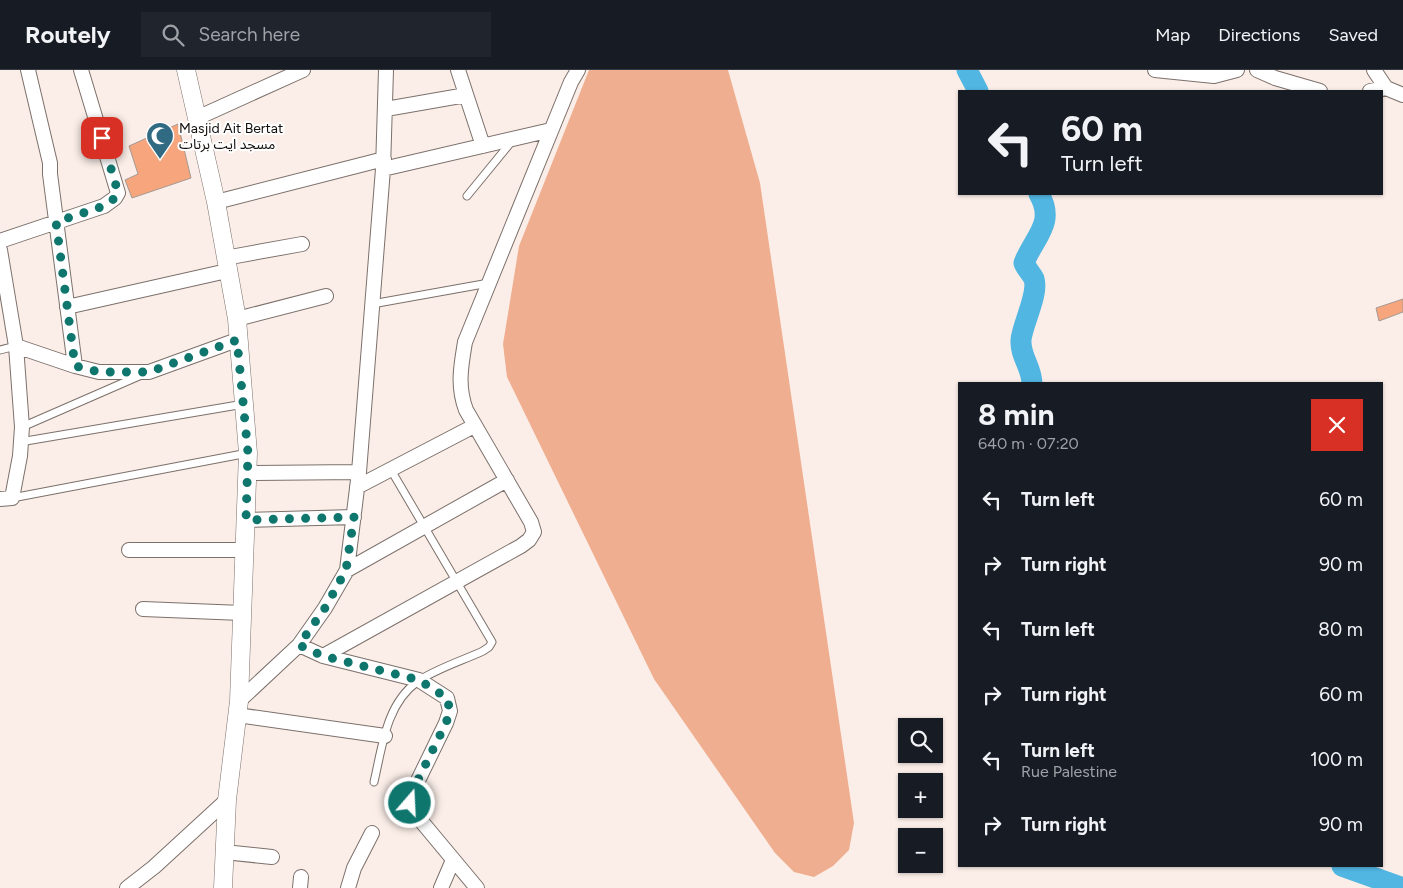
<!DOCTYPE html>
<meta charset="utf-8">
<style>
body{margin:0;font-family:Figtree,"Noto Sans Arabic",sans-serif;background:#20242c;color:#f1f3f6;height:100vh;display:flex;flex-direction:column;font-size:19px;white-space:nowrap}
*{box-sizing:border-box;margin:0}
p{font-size:16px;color:#9ea1a6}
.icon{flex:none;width:28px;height:28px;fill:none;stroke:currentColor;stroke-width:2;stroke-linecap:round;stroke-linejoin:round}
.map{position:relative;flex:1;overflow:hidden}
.side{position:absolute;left:958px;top:312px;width:425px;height:485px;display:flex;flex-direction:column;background:#171b24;border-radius:0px;box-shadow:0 1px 4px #0004}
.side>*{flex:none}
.guide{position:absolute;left:958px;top:20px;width:425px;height:105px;border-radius:0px;box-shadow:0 1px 4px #0004;background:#171b24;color:#f1f3f6;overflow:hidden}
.fabs{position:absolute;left:898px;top:648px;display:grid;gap:10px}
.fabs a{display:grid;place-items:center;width:45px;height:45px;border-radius:0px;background:#171b24;box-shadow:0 1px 4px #0004;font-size:25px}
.pin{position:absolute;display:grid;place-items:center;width:42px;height:42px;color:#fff;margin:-21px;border-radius:10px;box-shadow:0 2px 8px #0006}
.me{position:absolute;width:55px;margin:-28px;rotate:19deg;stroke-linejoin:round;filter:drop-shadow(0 0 4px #0008)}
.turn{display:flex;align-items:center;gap:18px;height:105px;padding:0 20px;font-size:22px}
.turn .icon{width:65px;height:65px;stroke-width:2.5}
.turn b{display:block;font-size:35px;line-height:42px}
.round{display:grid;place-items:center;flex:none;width:52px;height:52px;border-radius:0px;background:#20242c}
.head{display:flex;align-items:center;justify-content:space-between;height:85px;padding:0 20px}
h1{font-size:30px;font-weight:700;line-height:38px}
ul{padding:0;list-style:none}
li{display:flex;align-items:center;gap:15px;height:65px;padding:0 20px}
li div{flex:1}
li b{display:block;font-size:19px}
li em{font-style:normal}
header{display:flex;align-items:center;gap:30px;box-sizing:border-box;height:70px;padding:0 25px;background:#171b24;border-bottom:1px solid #363941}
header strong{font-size:24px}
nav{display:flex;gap:28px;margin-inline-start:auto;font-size:18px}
.search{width:350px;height:45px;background:#20242c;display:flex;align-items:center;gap:12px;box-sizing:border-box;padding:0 18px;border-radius:0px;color:#9ea1a6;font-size:19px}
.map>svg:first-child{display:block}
</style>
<header>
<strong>Routely</strong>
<div class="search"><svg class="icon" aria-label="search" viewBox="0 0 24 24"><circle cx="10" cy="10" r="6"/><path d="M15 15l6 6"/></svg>Search here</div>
<nav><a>Map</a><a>Directions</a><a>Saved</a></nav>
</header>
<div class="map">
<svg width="1403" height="818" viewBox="0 0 1403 818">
<rect width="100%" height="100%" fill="#fbeee8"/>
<path fill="#efae8f" d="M589,0H728L760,113L854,753L849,780L833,796L814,807L794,802L775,783L654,609L507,307L503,274L519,176Z"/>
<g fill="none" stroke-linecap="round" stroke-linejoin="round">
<path stroke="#51b6e2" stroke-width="21" d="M967,0L978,21
M1032,314C1032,297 1020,287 1021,270C1022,255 1039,224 1034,209C1032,204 1027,200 1024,193C1034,167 1056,153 1039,124
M1342,796L1403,818"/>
</g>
<path fill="#f7a57c" stroke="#a49993" d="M178,54L191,108L132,128L125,110L138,104L129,76Z
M1403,229V242L1379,251L1376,238Z"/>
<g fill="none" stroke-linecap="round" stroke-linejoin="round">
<defs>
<path id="service" d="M467,126L512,71
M372,234L489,213
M0,280L16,276
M22,357L139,306
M20,372L244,334
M12,428L248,383
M374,712C382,678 386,634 417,612C433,600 464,590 483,581L489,577L492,572L391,400"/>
<path id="minor" d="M28,0L50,93V104L75,296
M458,0L483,76
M1155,0L1214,6L1237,0
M1257,0L1275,8L1320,21
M1374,0L1386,18L1403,25
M1370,21L1386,18
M386,39L466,25
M197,48L303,0
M383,99L551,60
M216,132L384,89
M0,171L104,136L115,128L118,123L81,0
M0,180L16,276L75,296L99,302H149L237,270
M225,188L302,174
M67,237L227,201
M237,249L326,226
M248,403L359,402
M357,417L474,356
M0,429L12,428L20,386L22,357L16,276
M246,450L354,447
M129,480H245
M347,500L507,410
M143,539L242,543
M299,575L323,586L419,610L447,628L450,641L446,653L410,727L412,740L477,818
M323,586L521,476L529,470L534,462L531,452L466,340C457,316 461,296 465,272L571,12L578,0
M239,631L299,575L325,538L347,500L359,402L383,99L386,0
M237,645L385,666
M224,782L272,787
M127,818L154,797L227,730
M300,818L301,807
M348,818L354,798L372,763
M441,818L453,790"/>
<path id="tertiary" d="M186,0L216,132L237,249L248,383L239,631L227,730L223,818"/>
</defs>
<use href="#service" stroke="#7c706b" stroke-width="9"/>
<use href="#minor" stroke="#7c706b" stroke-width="16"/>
<use href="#tertiary" stroke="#7c706b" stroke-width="19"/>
<use href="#service" stroke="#fff" stroke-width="7"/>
<use href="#minor" stroke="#fff" stroke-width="14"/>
<use href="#tertiary" stroke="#fff" stroke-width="18"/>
</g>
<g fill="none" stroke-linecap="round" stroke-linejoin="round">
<path stroke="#0f766e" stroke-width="9" stroke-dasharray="0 16.2" d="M102,68L117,119L115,128L104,136L56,152L75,296L99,302H149L237,270L248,383L246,450L354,447L346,500L325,538L299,575L323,586L419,610L447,628L450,641L446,653L410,726V733"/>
</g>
<defs>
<symbol id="mosque-pin" viewBox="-11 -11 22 30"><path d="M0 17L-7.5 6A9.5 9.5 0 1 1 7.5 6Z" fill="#316a83" stroke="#fff"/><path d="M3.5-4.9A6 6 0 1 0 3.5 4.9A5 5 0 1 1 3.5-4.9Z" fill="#fff"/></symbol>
</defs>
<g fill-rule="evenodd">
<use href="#mosque-pin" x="144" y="50" width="32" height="43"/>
</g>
<g text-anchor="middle" stroke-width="4" stroke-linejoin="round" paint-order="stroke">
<g font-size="14" fill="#120e0c" stroke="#fff" text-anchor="start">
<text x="179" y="63">Masjid Ait Bertat<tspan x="179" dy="16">مسجد ايت برتات</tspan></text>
</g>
</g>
</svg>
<div class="fabs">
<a><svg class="icon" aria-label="search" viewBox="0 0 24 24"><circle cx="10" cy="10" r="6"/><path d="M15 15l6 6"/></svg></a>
<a>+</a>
<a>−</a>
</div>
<div class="pin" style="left:102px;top:68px;background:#d93025"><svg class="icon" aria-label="arrive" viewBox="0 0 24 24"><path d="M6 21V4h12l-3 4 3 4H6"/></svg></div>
<svg class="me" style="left:410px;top:733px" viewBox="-20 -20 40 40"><circle r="17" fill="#0f766e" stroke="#fff" stroke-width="3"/><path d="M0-11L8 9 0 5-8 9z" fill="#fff"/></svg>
<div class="guide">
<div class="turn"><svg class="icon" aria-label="left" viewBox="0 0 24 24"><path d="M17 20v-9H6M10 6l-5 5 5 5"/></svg><div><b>60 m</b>Turn left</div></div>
</div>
<section class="side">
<div class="head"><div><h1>8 min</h1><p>640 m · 07:20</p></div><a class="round" style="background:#d93025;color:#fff"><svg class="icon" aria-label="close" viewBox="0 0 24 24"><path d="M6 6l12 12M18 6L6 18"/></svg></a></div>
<ul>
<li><svg class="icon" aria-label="left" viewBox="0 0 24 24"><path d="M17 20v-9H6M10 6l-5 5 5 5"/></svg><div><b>Turn left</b></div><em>60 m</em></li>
<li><svg class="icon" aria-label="right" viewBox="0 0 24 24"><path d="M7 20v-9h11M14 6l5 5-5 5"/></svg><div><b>Turn right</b></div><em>90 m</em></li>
<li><svg class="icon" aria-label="left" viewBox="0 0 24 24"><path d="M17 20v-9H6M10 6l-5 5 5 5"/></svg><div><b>Turn left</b></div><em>80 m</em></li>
<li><svg class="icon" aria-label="right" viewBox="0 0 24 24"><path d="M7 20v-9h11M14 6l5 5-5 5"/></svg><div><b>Turn right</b></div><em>60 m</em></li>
<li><svg class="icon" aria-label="left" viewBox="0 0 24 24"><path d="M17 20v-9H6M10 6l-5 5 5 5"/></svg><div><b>Turn left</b><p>Rue Palestine</p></div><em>100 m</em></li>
<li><svg class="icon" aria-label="right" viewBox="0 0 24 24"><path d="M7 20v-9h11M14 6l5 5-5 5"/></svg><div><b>Turn right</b></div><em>90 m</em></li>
</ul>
</section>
</div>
